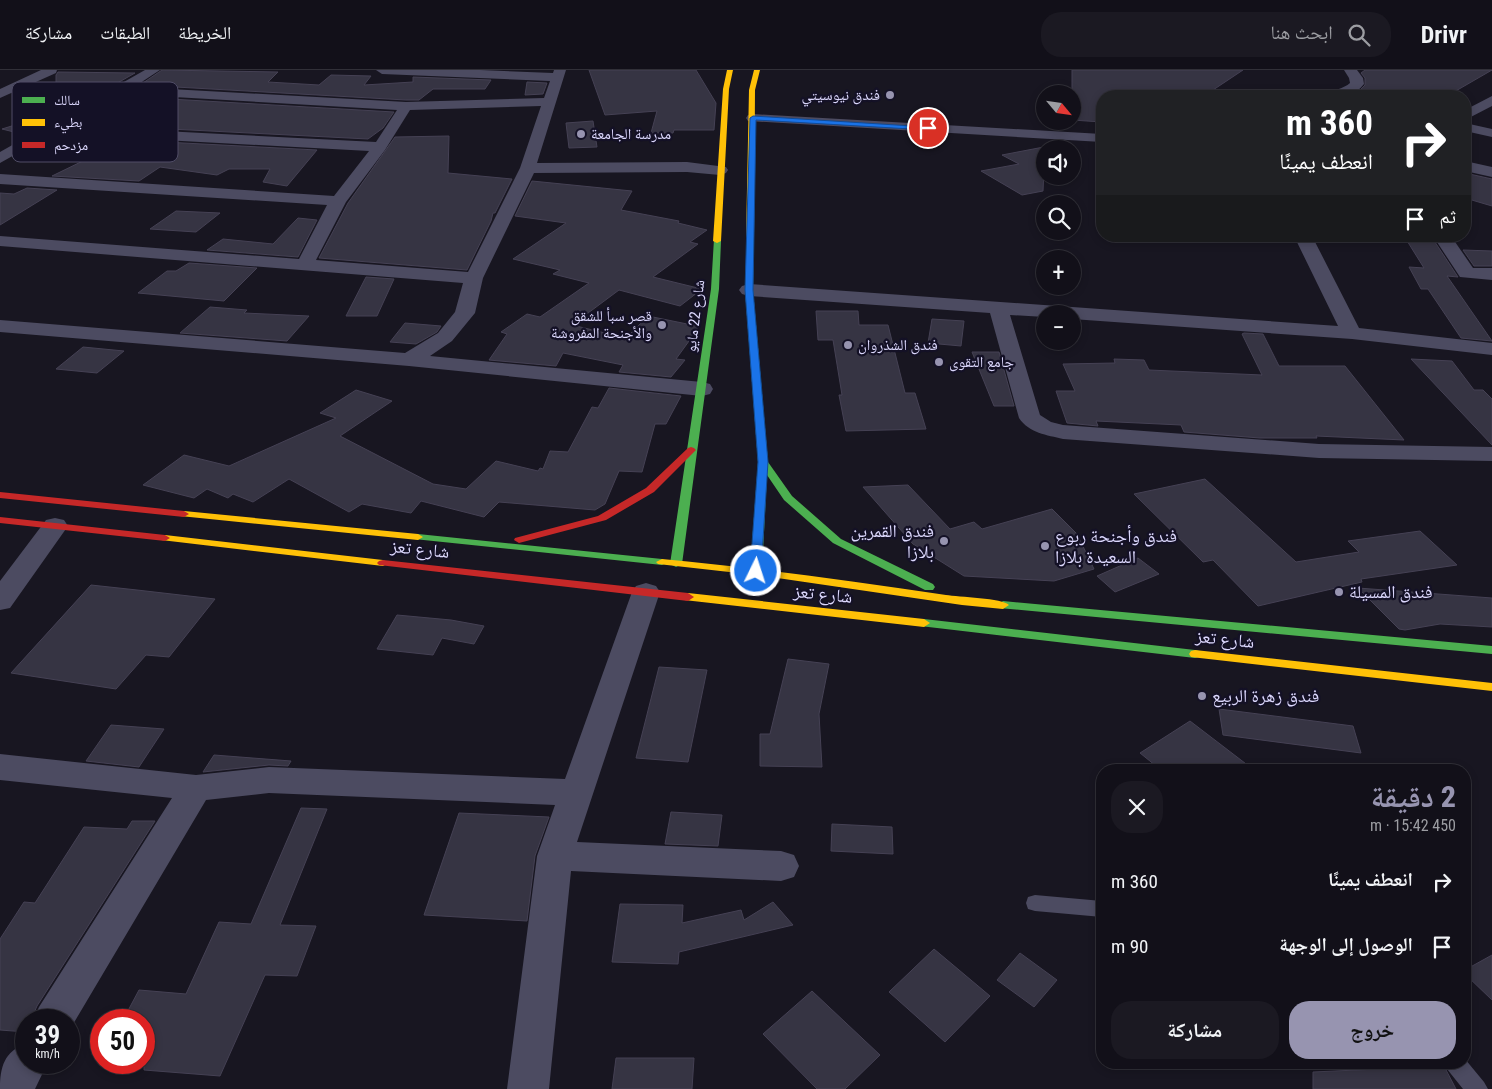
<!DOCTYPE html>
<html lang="ar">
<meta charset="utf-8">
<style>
body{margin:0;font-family:"Roboto Condensed","Noto Naskh Arabic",sans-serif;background:#1b1922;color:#f1f3f6;direction:rtl;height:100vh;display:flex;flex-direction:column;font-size:19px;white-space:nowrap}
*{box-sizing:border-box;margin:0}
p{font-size:16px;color:#9c9da2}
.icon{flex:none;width:28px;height:28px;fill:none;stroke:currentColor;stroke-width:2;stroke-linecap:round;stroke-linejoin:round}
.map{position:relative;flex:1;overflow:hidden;direction:ltr}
.sheet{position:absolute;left:1096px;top:694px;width:375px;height:305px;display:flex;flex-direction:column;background:#121019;border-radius:20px;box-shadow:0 2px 8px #0003,0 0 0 1px #313038;direction:rtl}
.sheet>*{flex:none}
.banner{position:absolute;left:1096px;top:20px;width:375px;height:152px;border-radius:20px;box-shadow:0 2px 8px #0003,0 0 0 1px #313038;direction:rtl;background:#202124;color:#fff;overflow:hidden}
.needle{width:32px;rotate:119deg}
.buttons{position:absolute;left:1036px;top:15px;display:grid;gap:10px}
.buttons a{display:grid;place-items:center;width:45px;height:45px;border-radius:50%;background:#121019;box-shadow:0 2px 8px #0003,0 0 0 1px #313038;font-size:25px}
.speed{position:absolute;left:15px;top:939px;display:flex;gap:10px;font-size:25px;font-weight:700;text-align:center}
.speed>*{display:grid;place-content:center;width:65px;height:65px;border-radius:50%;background:#121019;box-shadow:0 2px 8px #0003,0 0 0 1px #313038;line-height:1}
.speed small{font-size:12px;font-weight:400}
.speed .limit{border:8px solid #d22;background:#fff;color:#111}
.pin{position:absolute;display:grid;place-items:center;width:42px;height:42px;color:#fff;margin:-21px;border:2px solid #fff;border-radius:50%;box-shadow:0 1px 5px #0007}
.me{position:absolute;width:55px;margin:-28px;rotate:4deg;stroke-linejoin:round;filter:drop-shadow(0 0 4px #0008)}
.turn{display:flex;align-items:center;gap:18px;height:105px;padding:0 15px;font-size:22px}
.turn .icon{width:65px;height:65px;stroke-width:2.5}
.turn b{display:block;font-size:35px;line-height:42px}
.then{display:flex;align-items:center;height:48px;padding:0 15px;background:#0003;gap:10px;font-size:19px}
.round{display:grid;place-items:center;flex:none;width:52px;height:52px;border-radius:20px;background:#1b1922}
.head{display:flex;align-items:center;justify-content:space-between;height:85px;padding:0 15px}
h1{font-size:30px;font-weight:800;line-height:38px;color:#9794b0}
.button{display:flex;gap:10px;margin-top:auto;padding:10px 15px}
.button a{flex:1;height:58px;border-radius:20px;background:#9794b0;color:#111;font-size:20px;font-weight:800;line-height:58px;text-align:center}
.button a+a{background:#1b1922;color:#f1f3f6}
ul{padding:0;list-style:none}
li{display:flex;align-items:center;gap:15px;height:65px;padding:0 15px}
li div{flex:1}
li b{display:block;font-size:19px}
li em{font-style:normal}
header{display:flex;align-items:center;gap:30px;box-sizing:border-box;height:70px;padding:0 25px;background:#121019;border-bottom:1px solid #313038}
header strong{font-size:24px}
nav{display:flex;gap:28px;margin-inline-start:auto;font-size:18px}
.search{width:350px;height:45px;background:#1b1922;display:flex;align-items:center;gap:12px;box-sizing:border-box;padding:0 18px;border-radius:20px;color:#9c9da2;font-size:19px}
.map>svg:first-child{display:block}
</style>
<header>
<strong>Drivr</strong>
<div class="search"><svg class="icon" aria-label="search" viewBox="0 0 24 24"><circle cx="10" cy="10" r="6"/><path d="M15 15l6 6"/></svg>ابحث هنا</div>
<nav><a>الخريطة</a><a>الطبقات</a><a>مشاركة</a></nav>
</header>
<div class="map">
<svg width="1492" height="1019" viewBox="0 0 1492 1019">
<rect width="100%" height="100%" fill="#181621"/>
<path fill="#363443" stroke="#454154" d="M162,0L278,2L268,12L319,15L331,5L371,6L364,15L413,12V7L491,10L485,19H433L419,30H406L140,15Z
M589,0H696L716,33L714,60H674L673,63H651L657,41L605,45Z
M1072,0H1243L1207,24L1193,20L1183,26H1102V52L1072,50Z
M1365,0H1492L1447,26H1350L1357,23L1365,15V8L1361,3Z
M58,2L135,3L26,65L2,59L31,50L12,46L70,26L50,24L64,19L56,18V5Z
M527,12L547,13L543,24L525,25Z
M170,29L394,42L383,58L368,69L150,58L176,45Z
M593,51L597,77L569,78L566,53Z
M449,66L448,103L512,109L495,143H493L491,151L467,200L319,188L348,133L395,67Z
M126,70L317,80L287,116L263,112L270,99H229L217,105L160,97L139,111L52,106Z
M1049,76V79H1045L1043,121L1022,125L981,101L1019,94L1002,85Z
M1465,103L1492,109V136L1465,128Z
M532,111L632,121L621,140L679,151L678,153L707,160L690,172L698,174L653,207L702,219L680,236L619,220L572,255L626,268L648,246L697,256V260L676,289L685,290L671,307L619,302L623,295L563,283L556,296L489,290L507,264L501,262L527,244L540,247L589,213L553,204L560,200L513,189L566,153L515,146Z
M27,118L57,120L0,155V123L14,124Z
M176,141L220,143L196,162L150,159Z
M298,148L317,150L298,187L207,180L223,169L273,174Z
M1404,166H1431L1458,207L1447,206L1492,271L1461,268L1428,219H1421L1409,197L1424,198Z
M1463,180L1492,181V196H1474Z
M189,193L257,198L224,231L138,223L167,201H176Z
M366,207L394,209L377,246H346Z
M210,237L247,240L244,243L309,246L287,271L180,263Z
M816,241H858L859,255H888L905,323H915L926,359L846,361L839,325H842L833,270H818Z
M932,249L964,251L961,276L928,273Z
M405,253L441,256L437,262L416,274L390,272Z
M1244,263L1263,264L1279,296H1345L1404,370L1316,366L1317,368H1260L1184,362L1181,355L1096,351L1098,356L1067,353L1056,321H1075L1063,294L1115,293L1114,289L1144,290L1149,300L1262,305L1242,264Z
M83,277L124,281L97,303L56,299Z
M972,282H999L1014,336H994Z
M1411,289L1452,291L1474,320H1483L1492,329V375Z
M609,318L681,326L666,354H655L642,402L619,401L605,434L595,440L499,432L484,447L421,431L411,443L362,434L349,442L289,409L253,432L233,424L228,428L207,419L194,428L143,415L184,385L229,396L336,348L320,343L356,320L392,331L340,366L433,414L466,419L496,391L538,401L540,398L543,399L550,381L568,382L592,337L598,338Z
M1205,409L1296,492L1359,482L1348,471L1420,461L1457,495L1361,509L1362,512L1258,536L1213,490L1203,492L1134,424Z
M908,415L950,459L974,452L982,459L1052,439L1077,464L1094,499L1054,511L964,506L913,474L863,417Z
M1138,488L1159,504L1115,522L1097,506Z
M91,515L137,520L215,529L169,587L146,585L116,619L11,603Z
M1358,518L1492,528V557L1440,554L1405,560L1399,559Z
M397,545L451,550L484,556L474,574L442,568L433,585L377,579Z
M788,589L829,594L819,644L822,697L760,696V664H770Z
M659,597L707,600L688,692L636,688Z
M1219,639L1353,656L1361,683L1223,665Z
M1190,651L1254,700H1161L1140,683Z
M111,655L164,659L139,697L86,691Z
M214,685L291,691L288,696L269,695L203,702Z
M301,738L327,739L280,855L316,856L297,906L265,905L220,1006L144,1000V950H123L139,920L186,924L219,852L251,854Z
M671,742L722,745L718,776L665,774Z
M459,743L549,747L535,786L527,851L424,845Z
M132,751H155L37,936L31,950H26V962L0,960V869L24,832L35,833L84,757L127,759Z
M832,754L892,757L893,784L831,781Z
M773,832L793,855L679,882L678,894L612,892L620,834L683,835L682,853L741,840L744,850Z
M934,879L990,926L945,972L889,922Z
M1020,883L1057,910L1034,937L997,910Z
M1492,885V930L1465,904V900Z
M812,921L880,985L845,1019H817L763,964Z
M616,988H694L692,1019H612Z
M1444,996L1456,1019H1313V1002Z"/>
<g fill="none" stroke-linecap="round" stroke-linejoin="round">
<path fill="#4c4b61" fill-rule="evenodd" d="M1035,825L1102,831V847L1035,841L1028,839L1026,833L1028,827Z
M1465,989L1484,1012L1488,1019H1463L1447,999L1444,992H1465Z"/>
<path fill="#4c4b61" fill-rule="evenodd" d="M41,0H57L56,3L0,28V19Z
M145,0H160L134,17L406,32L544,28L550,11L382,4L376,0H480L553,3L554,0H566L537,93L687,92L726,97L728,100L726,103L720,105L687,102L534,103L483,208L475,243L452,271L430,286L702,312L710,314L713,319L710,324L702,326L409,296L0,262V250L405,283L438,263L455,242L463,213L0,176V166L299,189L327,135L0,114V104L334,126L369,81L52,64L0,93V82ZM122,24L397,40L376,72L66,56ZM541,36L520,98L468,202L316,190L346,132L385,80L410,40Z
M1344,0H1357L1363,8L1364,14C1354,27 1343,26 1328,26C1332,19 1344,19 1350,13L1349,8Z
M1492,26V36L1465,50V40Z
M753,44L1102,64V72L748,51L746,48L748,45Z
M1465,53L1492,59V67L1465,61Z
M1465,91L1492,97V107L1465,101Z
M1294,166H1312L1359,258L1492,273V285L1352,269L1072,249V244H1045V247L1010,245L1040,345L1051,352L1063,355L1319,374L1492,377V391L1319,388L1063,369C1047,365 1029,363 1019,348L990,243L749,226L742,224L739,220L742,216L749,214L1338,256Z
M1433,166H1451L1473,198H1492V210L1460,207Z
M55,448L64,450L68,456L10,538L0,540V511L46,450Z
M646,513L656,516L660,522L577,772L781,781L794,785L799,796L794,807L781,811L571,801L549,1019H507L537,786L555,735L269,723L206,730L69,961V950H33L39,937L172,728L0,710V684L196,705L269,697L565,709L632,522L636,516Z
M26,973V992H48L35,1019H0C0,997 4,982 26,973Z"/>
<path fill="#4caf50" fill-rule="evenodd" d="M747,165L754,167L753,220L768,392L792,426L841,469L933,514L935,517L933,520H925L833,473L784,430L767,405L762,501L756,505L750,501L758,392L745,220Z
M714,169L721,171L719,219L682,494L676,497L670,494L711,219Z
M418,464L662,489L668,492L662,495L414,469L413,467Z
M1003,531L1492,576V584L999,538L997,535Z
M924,549L1195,580L1199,581L1201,584L1199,587L1195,588L920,556L918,553Z"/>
<path fill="#ffc107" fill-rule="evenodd" d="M727,0H733L729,19L721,171L717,173L713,171L723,19Z
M754,0H760L755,20L754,167L750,169L746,167L749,20Z
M184,441L418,464L423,467L418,470L180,446L179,444Z
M165,465L383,490L389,493L383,496L161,470L160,468Z
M662,489C757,498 851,511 946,525C958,527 1003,528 1009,535L1003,539L962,535L756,505L658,494L656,492Z
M688,523L924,549L930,553L924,557L684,530L682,527L684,524Z
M1195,580L1492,613V621L1191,587L1189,584L1191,581Z"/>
<path fill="#c62828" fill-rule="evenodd" d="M691,377L694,378L696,380L654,422L606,450L519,473L514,470L515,468L598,446L646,418L688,378Z
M0,422L184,441L189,444L184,447L0,428Z
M0,447L165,465L170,468L165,471L0,453Z
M383,490L688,523L694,527L688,531L379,495L377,493L379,491Z"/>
</g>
<path fill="#1a73e8" stroke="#114b97" d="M753,46L928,57L931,58L928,60L756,50L753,220L768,392L761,501L756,505L750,501L758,392L745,220L750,48Z"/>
<g fill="#9794b0" stroke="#141126" stroke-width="2">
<circle cx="890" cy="25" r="5"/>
<circle cx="581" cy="64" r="5"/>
<circle cx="662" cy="255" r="5"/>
<circle cx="848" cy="275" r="5"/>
<circle cx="939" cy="292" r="5"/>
<circle cx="944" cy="471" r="5"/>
<circle cx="1045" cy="476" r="5"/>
<circle cx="1339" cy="522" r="5"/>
<circle cx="1202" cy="626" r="5"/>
</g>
<g text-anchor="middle" stroke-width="4.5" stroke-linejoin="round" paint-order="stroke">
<g font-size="15" fill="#dcd8fd" stroke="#141126" text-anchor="start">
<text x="880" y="30" text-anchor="end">فندق نيوسيتي</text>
<text x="591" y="69">مدرسة الجامعة</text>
<text x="652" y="251" text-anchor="end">قصر سبأ للشقق<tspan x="652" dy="17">والأجنحة المفروشة</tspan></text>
<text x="858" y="280">فندق الشذروان</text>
<text x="949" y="297">جامع التقوى</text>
</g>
<g font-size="15" fill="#dcd8fd" stroke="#141126">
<text transform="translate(695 246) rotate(-83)" y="5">شارع 22 مايو</text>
</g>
<g font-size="18" fill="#dcd8fd" stroke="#141126" text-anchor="start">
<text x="934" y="467" text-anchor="end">فندق القمرين<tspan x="934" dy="21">بلازا</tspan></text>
<text x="1055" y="472">فندق وأجنحة ربوع<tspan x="1055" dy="21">السعيدة بلازا</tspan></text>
<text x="1349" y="528">فندق المسيلة</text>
<text x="1212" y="632">فندق زهرة الربيع</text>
</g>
<g font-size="18" fill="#dcd8fd" stroke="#141126">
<text transform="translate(420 479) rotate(6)" y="6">شارع تعز</text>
<text transform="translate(823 524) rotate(6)" y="6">شارع تعز</text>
<text transform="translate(1225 569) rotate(6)" y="6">شارع تعز</text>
</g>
</g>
<rect x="12" y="12" width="166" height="80" rx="8" fill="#141126" stroke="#504d66" stroke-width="1"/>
<rect x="22" y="27" width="23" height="6" fill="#4caf50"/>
<rect x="22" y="49" width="23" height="7" fill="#ffc107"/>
<rect x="22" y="72" width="23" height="6" fill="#c62828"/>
<g font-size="14" fill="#dcd8fd">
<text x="54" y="35">سالك</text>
<text x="54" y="57">بطيء</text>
<text x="54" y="80">مزدحم</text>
</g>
</svg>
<div class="buttons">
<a><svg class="needle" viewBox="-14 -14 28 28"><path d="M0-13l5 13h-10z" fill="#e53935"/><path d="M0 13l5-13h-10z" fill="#9c9da2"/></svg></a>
<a><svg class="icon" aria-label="sound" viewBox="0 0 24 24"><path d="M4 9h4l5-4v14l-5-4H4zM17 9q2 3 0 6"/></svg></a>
<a><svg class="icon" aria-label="search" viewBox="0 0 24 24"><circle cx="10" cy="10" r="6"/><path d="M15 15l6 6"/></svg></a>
<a>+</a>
<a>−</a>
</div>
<div class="speed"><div>39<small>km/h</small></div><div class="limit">50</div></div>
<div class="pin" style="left:928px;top:58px;background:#d93025"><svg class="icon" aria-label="arrive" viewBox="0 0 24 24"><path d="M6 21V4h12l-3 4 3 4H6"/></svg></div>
<svg class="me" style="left:756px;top:501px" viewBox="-20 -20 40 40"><circle r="17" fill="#1a73e8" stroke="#fff" stroke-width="3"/><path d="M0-11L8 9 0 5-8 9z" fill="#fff"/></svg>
<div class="banner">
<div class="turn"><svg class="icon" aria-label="right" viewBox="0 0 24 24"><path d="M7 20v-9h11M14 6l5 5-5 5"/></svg><div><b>360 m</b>انعطف يمينًا</div></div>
<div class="then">ثم<svg class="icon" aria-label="arrive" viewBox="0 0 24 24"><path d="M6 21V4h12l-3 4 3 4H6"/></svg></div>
</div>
<section class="sheet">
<div class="head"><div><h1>2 دقيقة</h1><p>450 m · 15:42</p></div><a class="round"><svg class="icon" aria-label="close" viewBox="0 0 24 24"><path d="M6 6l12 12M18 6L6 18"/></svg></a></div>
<ul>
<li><svg class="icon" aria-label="right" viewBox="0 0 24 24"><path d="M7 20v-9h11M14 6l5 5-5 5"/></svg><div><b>انعطف يمينًا</b></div><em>360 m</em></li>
<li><svg class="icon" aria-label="arrive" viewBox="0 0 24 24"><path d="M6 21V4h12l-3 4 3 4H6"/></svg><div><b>الوصول إلى الوجهة</b></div><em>90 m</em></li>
</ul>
<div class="button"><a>خروج</a><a>مشاركة</a></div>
</section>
</div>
